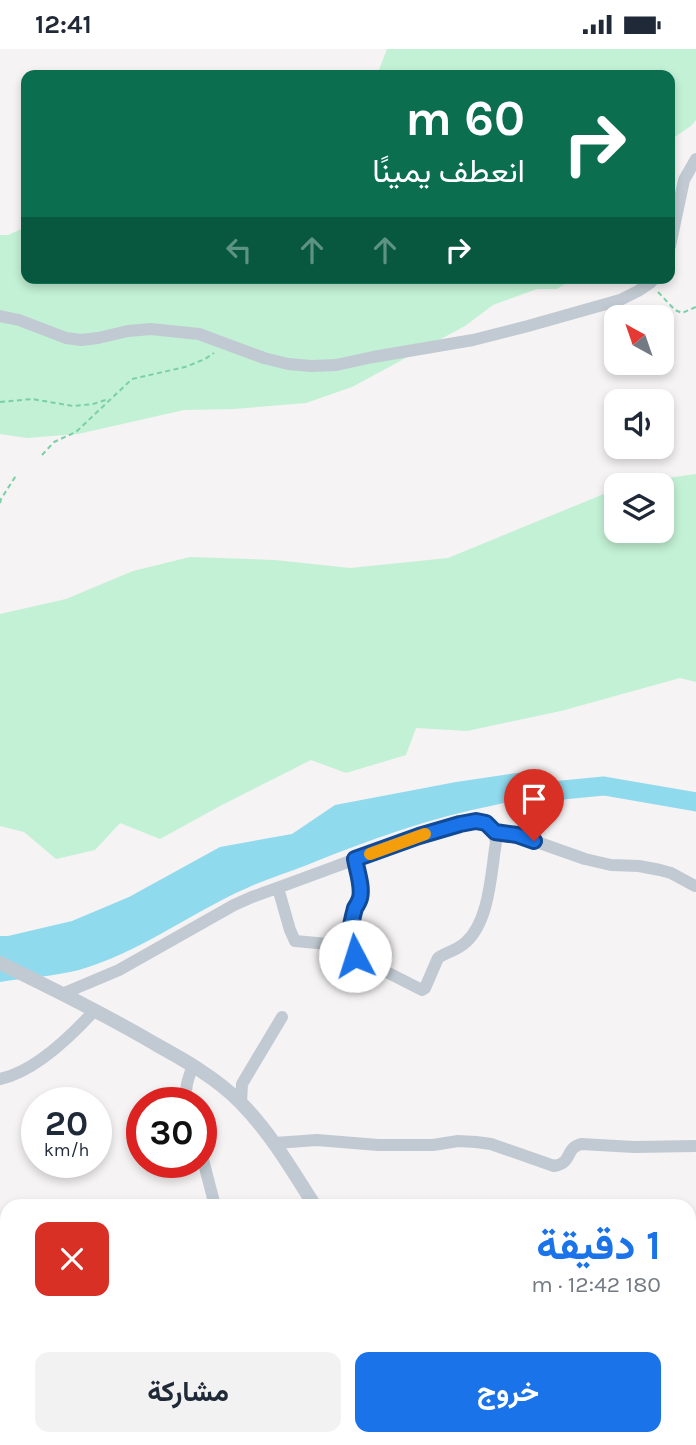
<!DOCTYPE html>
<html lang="ar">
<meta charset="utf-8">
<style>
body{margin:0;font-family:Karla,Vazirmatn,sans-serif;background:#f2f2f3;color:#1f2937;direction:rtl;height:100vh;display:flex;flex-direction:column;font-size:26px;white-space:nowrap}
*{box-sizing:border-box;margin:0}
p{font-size:23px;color:#747a83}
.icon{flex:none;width:38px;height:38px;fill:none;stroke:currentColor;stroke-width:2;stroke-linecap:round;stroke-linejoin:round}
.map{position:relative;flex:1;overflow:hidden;direction:ltr}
.panel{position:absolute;left:0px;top:1150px;width:696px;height:247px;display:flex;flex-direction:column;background:#fff;border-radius:21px 21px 0 0;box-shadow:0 4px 10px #0003;direction:rtl}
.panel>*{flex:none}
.top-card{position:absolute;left:21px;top:21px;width:654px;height:214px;border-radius:14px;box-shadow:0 4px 10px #0003;direction:rtl;background:#0b6e4f;color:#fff;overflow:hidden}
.needle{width:46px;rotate:320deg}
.buttons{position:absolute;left:604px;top:256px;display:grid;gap:14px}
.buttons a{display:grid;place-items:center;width:70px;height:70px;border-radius:14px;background:#fff;box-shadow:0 4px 10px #0003;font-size:35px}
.speed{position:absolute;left:21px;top:1038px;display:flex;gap:14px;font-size:35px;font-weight:700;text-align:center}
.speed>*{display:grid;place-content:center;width:91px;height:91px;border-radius:50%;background:#fff;box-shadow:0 4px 10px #0003;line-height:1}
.speed small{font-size:18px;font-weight:400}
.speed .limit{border:10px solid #d22;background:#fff;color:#111}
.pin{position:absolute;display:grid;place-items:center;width:60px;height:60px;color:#fff;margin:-72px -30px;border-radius:50% 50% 50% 0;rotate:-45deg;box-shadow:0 0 7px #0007}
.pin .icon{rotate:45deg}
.me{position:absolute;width:77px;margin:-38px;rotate:355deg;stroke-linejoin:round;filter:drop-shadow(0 0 5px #0008)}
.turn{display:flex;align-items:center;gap:24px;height:147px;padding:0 35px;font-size:32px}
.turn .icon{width:91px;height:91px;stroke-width:2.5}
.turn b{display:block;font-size:49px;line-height:60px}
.lanes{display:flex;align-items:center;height:66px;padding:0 35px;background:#0003;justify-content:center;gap:35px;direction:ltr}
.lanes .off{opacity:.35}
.round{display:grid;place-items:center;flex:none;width:74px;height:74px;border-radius:14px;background:#f2f2f3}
.overview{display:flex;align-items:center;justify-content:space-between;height:119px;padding:0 35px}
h1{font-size:42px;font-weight:700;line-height:52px;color:#1a73e8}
.button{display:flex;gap:14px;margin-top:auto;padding:14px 35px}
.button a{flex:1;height:80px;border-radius:14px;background:#1a73e8;color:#fff;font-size:28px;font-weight:700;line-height:80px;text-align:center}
.button a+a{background:#f2f2f3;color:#1f2937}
.status{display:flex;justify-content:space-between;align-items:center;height:49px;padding:0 35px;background:#fff;direction:ltr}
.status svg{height:19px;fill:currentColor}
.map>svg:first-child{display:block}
</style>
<div class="status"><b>12:41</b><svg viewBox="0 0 49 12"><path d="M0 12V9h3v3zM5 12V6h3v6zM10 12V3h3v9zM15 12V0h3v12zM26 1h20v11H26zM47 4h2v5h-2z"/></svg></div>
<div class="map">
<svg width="696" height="1396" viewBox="0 0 696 1396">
<rect width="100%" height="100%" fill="#f5f3f3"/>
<path fill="#c3f1d5" d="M387,0H696V71L691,77L670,91V26H377Z
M26,178V229H574L557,240H537L493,256L465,277L352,338L306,354L234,360L184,361L78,385L27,389L0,385V186H8Z
M696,425V633L680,629L561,662L467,682L416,679L406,706L346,724L311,711L220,757L160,790L120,774L95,801L56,810L24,783L0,777V565L66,550L133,522L190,508L275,511L350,519L448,509L616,440V481H662V436H627L632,434Z"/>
<path fill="#90daee" d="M537,721L558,745C537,750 516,751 495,756C430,769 368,791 307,816C287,824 266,830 247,839C190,864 139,904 79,921C56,927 24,929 0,933V887H8L72,872L129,848L220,798L292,785L335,756L456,733Z"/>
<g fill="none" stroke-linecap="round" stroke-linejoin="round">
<path stroke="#90daee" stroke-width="19" d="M531,744L604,737L696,753"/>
<path stroke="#7ad0a6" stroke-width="2" stroke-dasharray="5 3.5" stroke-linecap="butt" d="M658,243L675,261L682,264L696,258
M0,353L32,350L73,357L93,355L109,350
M42,406L54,393L76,383L132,330L185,318L205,310L214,304
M0,454L1,450L17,425"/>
<path stroke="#c1cad2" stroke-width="12" d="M670,197L684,131L696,110
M0,267L19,271L66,289L81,291L98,289L128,282L151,280L199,285L264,309L288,315L311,317L336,316L373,308L473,291L528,277L620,251L638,242L650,234L655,229
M495,783L517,786L585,810L611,816L639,817L660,821L671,824L695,837
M278,839L290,881L295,892L350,897
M62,945L119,921L234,856L252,848C300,831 347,813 394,796C415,788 455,772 476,772C489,772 494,782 496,793C491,823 490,871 466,893C458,901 447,903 438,909L425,939L422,941L355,907C346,894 351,874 355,859C356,856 359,853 360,849C363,838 357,822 355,810
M0,1030C34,1023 72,986 94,962
M187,1054C184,1041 188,1029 193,1017
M241,1054L242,1035L282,968
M275,1094L317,1091L378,1096H433L458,1092L476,1093L491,1095L554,1117C574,1113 564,1100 581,1095L634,1098L696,1097
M201,1103L215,1157
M0,1289H7
M126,1390L128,1396
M195,1390L197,1396
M276,1390L278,1396
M413,1390L415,1396
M470,1390L472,1396
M50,1396L75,1392L100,1395L108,1390
M323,1396L350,1390"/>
<path stroke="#c1cad2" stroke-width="14" d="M0,914C53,940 106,966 157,996C186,1012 216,1029 240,1053C270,1083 292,1121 315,1157
M555,1390L565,1396"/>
</g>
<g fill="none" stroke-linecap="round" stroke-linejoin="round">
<defs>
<path id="route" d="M355,907C346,894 351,874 355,859C357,856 359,853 360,849C363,838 357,822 355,810L419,787L460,775L476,772L486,774L495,783L517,786L534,792"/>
</defs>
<use href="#route" stroke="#114b97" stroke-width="18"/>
<use href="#route" stroke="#1a73e8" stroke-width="12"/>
<path stroke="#f59e0b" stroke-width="12" d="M370,805L425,785"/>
</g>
</svg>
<div class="buttons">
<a><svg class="needle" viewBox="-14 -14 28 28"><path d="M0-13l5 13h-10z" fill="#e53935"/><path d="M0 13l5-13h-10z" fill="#747a83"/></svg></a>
<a><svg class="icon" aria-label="sound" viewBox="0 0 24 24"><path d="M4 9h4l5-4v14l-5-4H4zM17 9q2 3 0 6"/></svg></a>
<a><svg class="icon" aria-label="layers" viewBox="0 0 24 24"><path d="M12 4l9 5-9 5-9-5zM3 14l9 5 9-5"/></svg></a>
</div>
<div class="speed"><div>20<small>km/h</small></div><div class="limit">30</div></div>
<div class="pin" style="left:534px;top:792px;background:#d93025"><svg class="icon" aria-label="arrive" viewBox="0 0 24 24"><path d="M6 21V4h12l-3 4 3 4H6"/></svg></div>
<svg class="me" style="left:355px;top:907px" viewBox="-20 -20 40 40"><circle r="19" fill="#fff"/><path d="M0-13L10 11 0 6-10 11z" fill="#1a73e8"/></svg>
<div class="top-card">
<div class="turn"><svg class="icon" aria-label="right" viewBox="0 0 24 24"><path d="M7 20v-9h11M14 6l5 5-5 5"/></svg><div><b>60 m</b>انعطف يمينًا</div></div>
<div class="lanes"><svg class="icon off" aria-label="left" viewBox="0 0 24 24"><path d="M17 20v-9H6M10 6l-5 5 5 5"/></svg><svg class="icon off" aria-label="ahead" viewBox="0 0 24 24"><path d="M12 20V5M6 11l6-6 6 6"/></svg><svg class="icon off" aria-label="ahead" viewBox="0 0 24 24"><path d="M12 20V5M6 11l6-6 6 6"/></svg><svg class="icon" aria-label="right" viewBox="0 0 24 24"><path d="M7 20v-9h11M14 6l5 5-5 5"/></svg></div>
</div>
<section class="panel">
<div class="overview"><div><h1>1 دقيقة</h1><p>180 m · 12:42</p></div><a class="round" style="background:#d93025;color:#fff"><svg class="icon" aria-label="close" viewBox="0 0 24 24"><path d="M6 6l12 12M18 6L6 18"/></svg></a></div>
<div class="button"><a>خروج</a><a>مشاركة</a></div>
</section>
</div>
